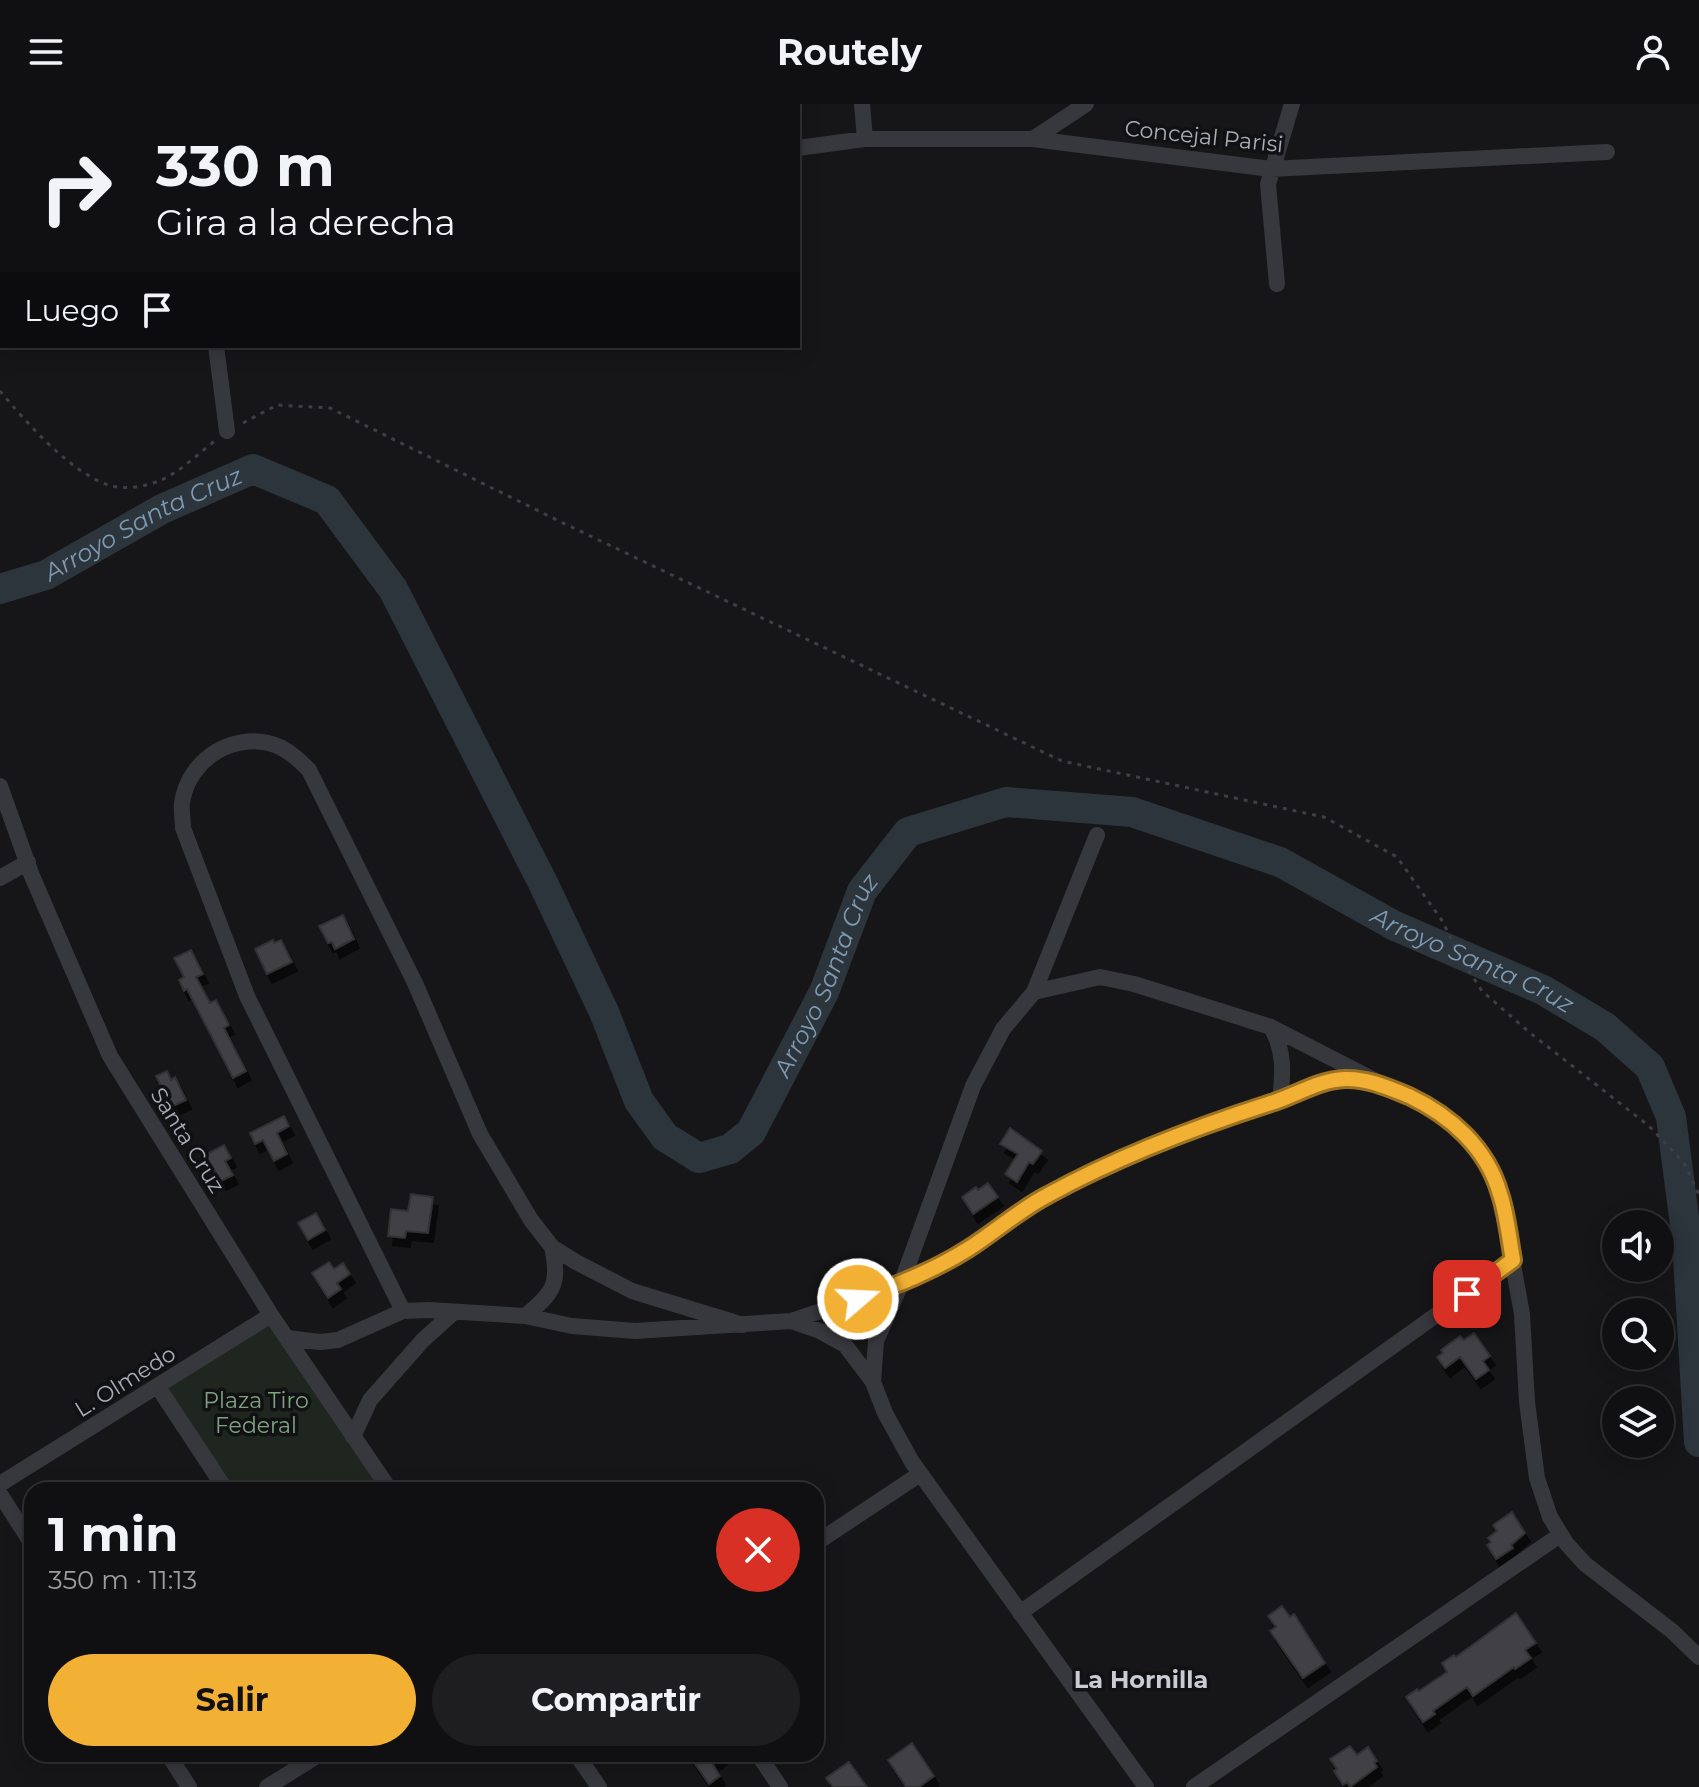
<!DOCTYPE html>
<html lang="es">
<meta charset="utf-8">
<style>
body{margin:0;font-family:Montserrat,sans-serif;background:#1e1e20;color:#f1f3f6;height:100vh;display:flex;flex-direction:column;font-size:30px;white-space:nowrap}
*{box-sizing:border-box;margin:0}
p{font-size:26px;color:#9c9d9f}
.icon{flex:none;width:44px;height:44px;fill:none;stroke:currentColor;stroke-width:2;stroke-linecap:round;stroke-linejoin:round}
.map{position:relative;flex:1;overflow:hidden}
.side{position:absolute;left:24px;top:1378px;width:800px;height:280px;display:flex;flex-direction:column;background:#101012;border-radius:24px;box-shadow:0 4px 20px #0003,0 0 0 2px #303032}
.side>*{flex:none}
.hud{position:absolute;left:0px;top:0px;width:800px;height:244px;box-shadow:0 4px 20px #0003,0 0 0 2px #303032;background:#101012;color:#f1f3f6;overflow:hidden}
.controls{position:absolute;left:1602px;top:1106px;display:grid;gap:16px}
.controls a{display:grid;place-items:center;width:72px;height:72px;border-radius:50%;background:#101012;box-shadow:0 4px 20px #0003,0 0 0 2px #303032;font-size:40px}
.pin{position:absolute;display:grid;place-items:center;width:68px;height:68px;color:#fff;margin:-34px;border-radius:16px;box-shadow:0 4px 12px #0006}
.me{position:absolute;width:88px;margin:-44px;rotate:71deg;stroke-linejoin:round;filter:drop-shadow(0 0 6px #0008)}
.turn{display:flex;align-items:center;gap:28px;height:168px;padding:0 24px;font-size:36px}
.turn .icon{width:104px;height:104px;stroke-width:2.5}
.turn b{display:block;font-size:56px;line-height:68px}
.then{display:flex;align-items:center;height:76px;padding:0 24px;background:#0003;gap:16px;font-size:30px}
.round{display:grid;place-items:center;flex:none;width:84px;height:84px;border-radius:42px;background:#1e1e20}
.overview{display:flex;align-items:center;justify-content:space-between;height:136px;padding:0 24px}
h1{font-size:48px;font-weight:700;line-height:60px}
.cta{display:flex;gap:16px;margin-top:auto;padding:16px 24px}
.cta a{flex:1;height:92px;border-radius:48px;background:#f2b134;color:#111;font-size:32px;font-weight:700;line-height:92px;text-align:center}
.cta a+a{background:#1e1e20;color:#f1f3f6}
header{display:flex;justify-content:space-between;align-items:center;height:104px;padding:0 24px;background:#101012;font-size:36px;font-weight:700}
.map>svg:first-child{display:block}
</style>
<header><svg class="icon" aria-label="menu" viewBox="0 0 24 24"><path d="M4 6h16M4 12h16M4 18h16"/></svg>Routely<svg class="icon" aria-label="person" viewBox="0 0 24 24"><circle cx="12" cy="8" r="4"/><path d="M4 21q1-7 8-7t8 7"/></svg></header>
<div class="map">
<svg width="1699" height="1683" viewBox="0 0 1699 1683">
<defs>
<filter id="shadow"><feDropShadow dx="5" dy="9" stdDeviation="0" flood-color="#0009"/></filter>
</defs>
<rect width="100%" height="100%" fill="#161618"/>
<path fill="#1e261f" d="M271,1211L392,1386H226L158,1283Z"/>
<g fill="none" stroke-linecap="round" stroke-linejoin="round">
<path stroke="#2c353c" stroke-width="30" id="s1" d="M0,485L46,471L162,405L253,365L327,396L393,485L543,779L604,908L639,997L665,1033L699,1054L730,1045L751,1028L824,888L862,787L908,728L1006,698L1132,708L1280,758L1395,822L1543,886L1605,923L1650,963L1671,1013L1687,1136L1699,1338"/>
</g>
<path fill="#404145" stroke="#303034" stroke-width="2" filter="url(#shadow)" d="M343,811L354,835L335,845L332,838L328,839L319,822Z
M273,836L274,839L281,836L292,858L267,870L255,845Z
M191,846L203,870L196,873L210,899L216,896L229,921L224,924L246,967L233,974L187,885L184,887L179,876L184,873L174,854Z
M167,967L171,976L175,973L186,996L171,1003L156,972Z
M284,1012L289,1022L277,1029L287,1050L274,1057L263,1036L255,1040L250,1029Z
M1010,1024L1042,1047L1033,1060L1029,1058L1017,1078L1005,1070L1018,1050L1000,1040Z
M224,1041L231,1054L225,1057L233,1071L221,1077L205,1051Z
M988,1079L998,1093L973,1110L962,1093L976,1083L978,1086Z
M411,1090L433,1093L428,1129L406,1127L405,1134L388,1132L391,1105L408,1107Z
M316,1109L325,1126L308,1136L298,1119Z
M329,1158L334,1165L343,1159L350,1170L337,1179L341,1185L328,1194L312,1169Z
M1474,1229L1490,1252L1483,1257L1489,1266L1476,1275L1460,1253L1445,1264L1437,1253L1443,1249L1441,1246L1460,1232L1464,1236Z
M1512,1408L1525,1429L1511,1441L1513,1444L1496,1455L1487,1441L1491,1438L1488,1434L1497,1427L1493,1421Z
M1282,1502L1290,1513L1294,1510L1325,1559L1303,1574L1270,1527L1276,1523L1268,1512Z
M1516,1509L1536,1539L1525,1546L1531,1554L1515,1565L1514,1563L1473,1592L1467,1583L1433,1607L1435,1610L1423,1618L1406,1593L1417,1585L1419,1587L1447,1568L1442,1559L1454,1551L1456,1553Z
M912,1639L934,1672L919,1683H906L888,1656Z
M1350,1642L1357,1651L1368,1643L1377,1657L1374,1659L1377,1663L1350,1683L1347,1678L1343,1681L1334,1667L1337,1665L1330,1655Z
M688,1650H724L712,1659L720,1672L709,1680Z
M849,1658L867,1683H833L826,1674Z"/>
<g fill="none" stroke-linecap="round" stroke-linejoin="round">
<path stroke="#3d3f44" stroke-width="3" stroke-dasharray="4 6" stroke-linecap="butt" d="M0,287C25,317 73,372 112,382C127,386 147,382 161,376C180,368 199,349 216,336
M243,319L277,301L330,304L561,418L1062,657L1324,713L1397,753L1443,818L1458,850L1482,887L1529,928L1649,1022L1684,1059L1699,1091"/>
<path stroke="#37383d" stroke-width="16" d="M200,0V2
M862,0L865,35
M471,2L472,0
M1033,35L1086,0
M798,44L865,35H1033L1271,65L1607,48
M0,111H2
M1277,180L1268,80L1292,0
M216,242L227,327
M0,682L32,772L110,952L271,1211L390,1386
M1097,731L1034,888L1003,925L973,982L901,1180L876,1237L873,1278L885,1309L912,1358L1146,1683
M0,774L28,758
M1034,888L1100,873L1134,880L1271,923L1382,980L1427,1001L1443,1010L1460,1026L1484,1053L1500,1089L1522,1210L1527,1298L1537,1374L1550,1413L1566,1439L1585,1460L1672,1527L1699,1553
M1271,923C1285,947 1283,970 1280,997
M525,1212C554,1189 560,1179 552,1143
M791,1217L820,1227L845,1241L873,1278
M743,1221L632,1187L576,1158L552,1143L531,1116L480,1030L415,879L309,666C300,657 292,649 280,643C238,624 188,654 182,699C181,707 183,716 183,724L247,892L403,1207L429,1206L525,1212L572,1222L635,1227L791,1217L901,1180L933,1165L1045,1092L1190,1026L1280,997L1319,979L1347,974L1382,980
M287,1234L320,1238L338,1236L403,1207
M158,1283L226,1386
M353,1333L370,1296L423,1236L454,1208
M0,1380L271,1211
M0,1390L32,1440
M816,1439L920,1370
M1020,1509L1513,1156
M168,1650L189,1683
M576,1650L599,1683
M758,1650L780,1683
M267,1683L320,1650
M1194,1683L1560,1431"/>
</g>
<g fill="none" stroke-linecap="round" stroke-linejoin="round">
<defs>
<path id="route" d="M858,1195C897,1181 933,1167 968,1145C995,1128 1019,1106 1048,1091C1117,1053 1196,1023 1271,999C1297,991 1318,976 1345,975C1367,974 1389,984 1409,992C1451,1012 1487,1044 1500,1090C1507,1111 1509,1134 1513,1156L1467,1190"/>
</defs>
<use href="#route" stroke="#9d7322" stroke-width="20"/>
<use href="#route" stroke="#f2b134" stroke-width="14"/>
</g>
<g text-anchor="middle" stroke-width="7" stroke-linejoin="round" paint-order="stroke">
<g font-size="22" fill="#a8adb8" stroke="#111113">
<text transform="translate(1204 32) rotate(6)" y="8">Concejal Parisi</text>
<text transform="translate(188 1036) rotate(58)" y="8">Santa Cruz</text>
<text transform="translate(125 1277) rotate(-32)" y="8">L. Olmedo</text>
</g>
<g font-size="22" fill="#7fa381" stroke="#111113">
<text x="256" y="1304">Plaza Tiro<tspan x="256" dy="25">Federal</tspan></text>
</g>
<g font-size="24" font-style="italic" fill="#7f9bb3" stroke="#111113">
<text dy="8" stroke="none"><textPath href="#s1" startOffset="158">Arroyo Santa Cruz</textPath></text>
<text dy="8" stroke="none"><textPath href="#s1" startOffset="2126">Arroyo Santa Cruz</textPath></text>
<text dy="8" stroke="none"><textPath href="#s1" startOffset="1358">Arroyo Santa Cruz</textPath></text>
</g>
<g font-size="24" font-weight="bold" fill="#c9ccd4" stroke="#111113">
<text x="1141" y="1584">La Hornilla</text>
</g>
</g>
</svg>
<div class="controls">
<a><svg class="icon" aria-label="sound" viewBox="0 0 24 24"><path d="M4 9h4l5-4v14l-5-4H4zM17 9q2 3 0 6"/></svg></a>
<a><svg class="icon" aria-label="search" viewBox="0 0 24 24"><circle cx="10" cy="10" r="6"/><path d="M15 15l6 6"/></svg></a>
<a><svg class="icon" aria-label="layers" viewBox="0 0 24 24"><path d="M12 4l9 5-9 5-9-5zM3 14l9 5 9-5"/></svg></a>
</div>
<div class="pin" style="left:1467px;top:1190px;background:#d93025"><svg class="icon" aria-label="arrive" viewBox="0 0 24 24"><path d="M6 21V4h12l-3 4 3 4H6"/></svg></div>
<svg class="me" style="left:858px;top:1195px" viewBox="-20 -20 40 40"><circle r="17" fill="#f2b134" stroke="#fff" stroke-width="3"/><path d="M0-11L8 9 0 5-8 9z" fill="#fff"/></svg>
<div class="hud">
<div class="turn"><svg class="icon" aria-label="right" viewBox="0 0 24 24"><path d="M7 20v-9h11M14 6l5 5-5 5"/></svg><div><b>330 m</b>Gira a la derecha</div></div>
<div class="then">Luego<svg class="icon" aria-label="arrive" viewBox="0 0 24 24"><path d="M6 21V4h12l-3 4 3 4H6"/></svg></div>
</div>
<section class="side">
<div class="overview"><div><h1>1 min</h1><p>350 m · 11:13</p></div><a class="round" style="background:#d93025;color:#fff"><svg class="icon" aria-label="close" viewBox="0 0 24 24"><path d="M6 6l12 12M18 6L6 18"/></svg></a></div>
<div class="cta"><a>Salir</a><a>Compartir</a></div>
</section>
</div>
